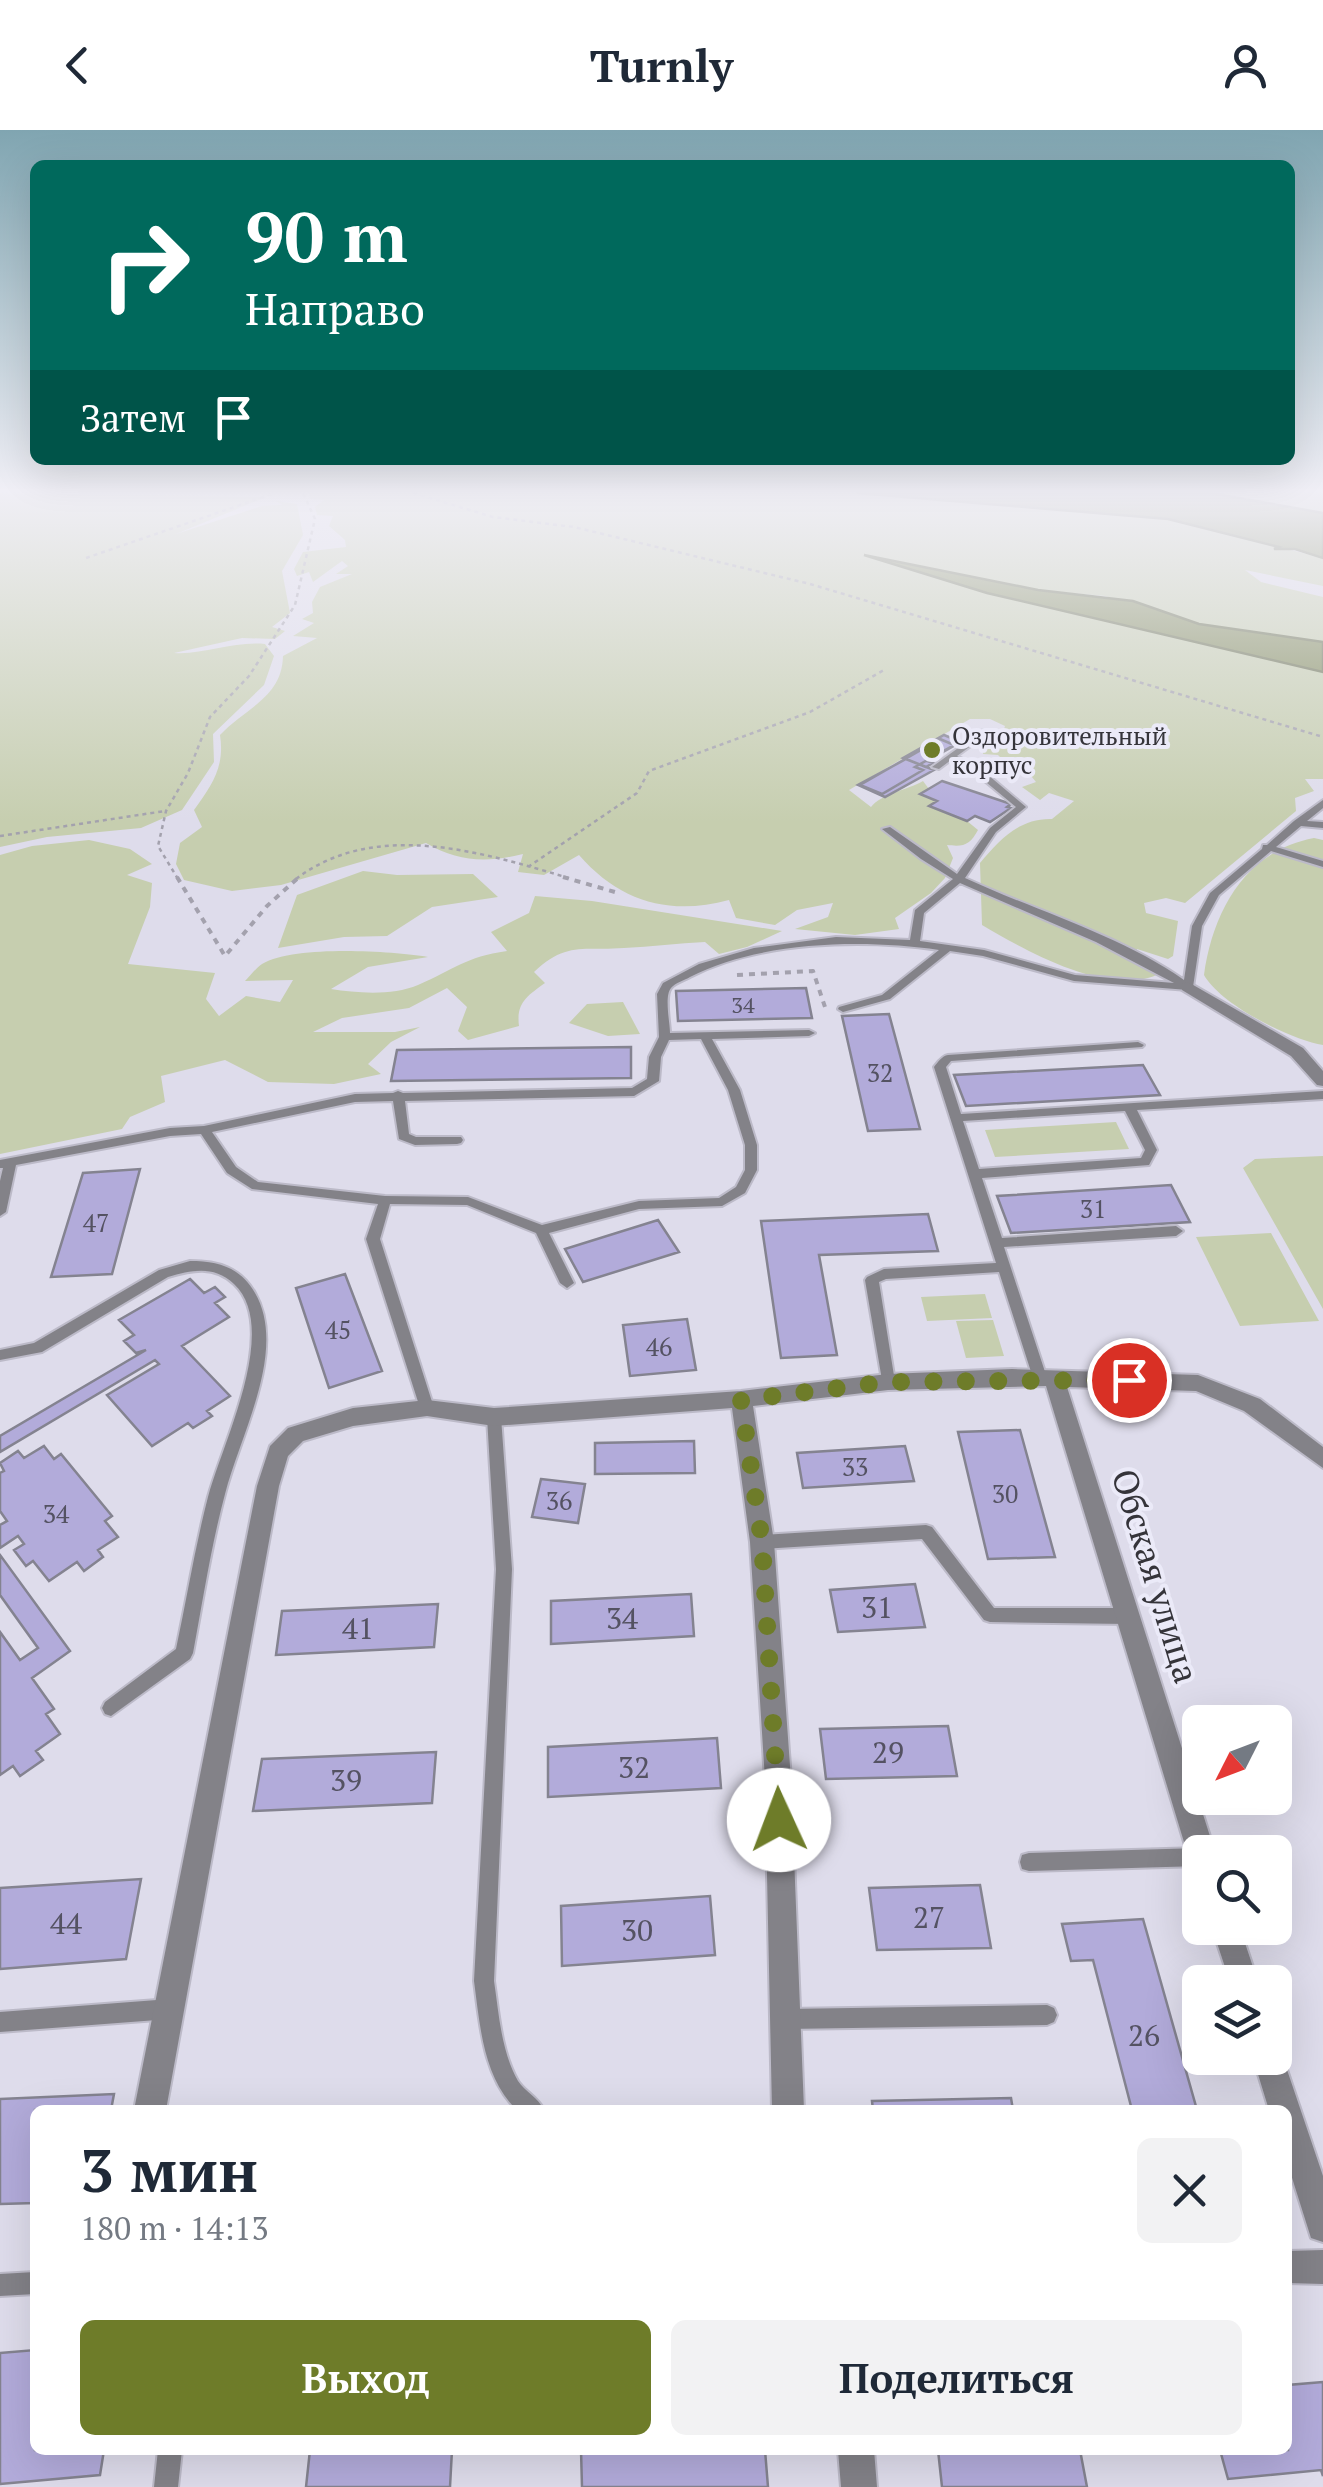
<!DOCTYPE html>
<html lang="ru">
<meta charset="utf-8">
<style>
body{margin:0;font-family:"PT Serif",serif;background:#f2f2f3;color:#1f2937;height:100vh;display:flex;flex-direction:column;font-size:38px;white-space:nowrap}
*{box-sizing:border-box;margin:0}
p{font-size:32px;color:#747a83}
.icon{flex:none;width:55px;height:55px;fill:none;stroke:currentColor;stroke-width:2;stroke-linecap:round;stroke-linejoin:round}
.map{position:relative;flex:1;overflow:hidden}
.sheet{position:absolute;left:30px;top:1975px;width:1262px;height:350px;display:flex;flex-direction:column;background:#fff;border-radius:15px;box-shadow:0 10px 40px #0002}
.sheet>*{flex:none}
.banner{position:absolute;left:30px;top:30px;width:1265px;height:305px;border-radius:15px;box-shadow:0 10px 40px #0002;background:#00695c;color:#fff;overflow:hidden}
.needle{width:65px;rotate:228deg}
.fabs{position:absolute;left:1182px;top:1575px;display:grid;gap:20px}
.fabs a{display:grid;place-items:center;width:110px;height:110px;border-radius:15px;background:#fff;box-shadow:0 10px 40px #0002;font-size:50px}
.pin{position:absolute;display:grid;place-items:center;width:85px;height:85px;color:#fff;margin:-42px;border:5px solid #fff;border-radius:50%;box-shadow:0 2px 10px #0007}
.me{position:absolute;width:110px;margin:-55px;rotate:358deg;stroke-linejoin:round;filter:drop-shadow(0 0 8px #0008)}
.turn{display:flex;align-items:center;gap:35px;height:210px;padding:0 50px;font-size:45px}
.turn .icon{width:130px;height:130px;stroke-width:2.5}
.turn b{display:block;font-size:70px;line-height:85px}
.then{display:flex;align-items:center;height:95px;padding:0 50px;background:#0003;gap:20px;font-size:38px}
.round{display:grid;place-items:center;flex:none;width:105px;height:105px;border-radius:15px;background:#f2f2f3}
.headline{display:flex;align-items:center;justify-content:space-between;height:170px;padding:0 50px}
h1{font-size:60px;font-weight:700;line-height:75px}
.cta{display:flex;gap:20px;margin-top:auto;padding:20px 50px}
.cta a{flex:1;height:115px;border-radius:15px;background:#6e7c29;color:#fff;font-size:40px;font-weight:700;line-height:115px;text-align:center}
.cta a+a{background:#f2f2f3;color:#1f2937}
header{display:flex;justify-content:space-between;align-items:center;height:130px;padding:0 50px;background:#fff;font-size:45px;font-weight:700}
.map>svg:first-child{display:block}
</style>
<header><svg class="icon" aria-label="back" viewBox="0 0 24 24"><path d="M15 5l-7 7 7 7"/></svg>Turnly<svg class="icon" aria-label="person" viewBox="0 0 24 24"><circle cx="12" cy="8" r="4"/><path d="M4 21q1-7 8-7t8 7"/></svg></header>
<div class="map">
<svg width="1323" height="2357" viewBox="0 0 1323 2357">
<rect width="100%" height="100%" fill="#dedceb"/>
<path fill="#c6ceaf" d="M0,363L266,367L176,404L262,376L283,375L276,371L297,374L303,405L282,441L290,483L272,497L285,501L275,509L242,508L174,523C204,525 233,511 265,514L274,526L264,555L213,604L214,632L182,680L141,698L47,707L0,717Z
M309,363H857L928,367L1168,389L1323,428V456L1245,440L1261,452L1323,467V512L1199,494L1105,466L1038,460L865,426L987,463L1323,542V649H1305L1314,661L1295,668L1296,681L1185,773L1166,768L1144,773L1146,783L1178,791L1173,826L1168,829L1137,819L1135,828L1161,843C1110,869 1026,821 982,795L980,733C1000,709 1020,688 1052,689L1074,671L1049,663L1040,670L1022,657L1036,652L1027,641L1006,644L994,639L1005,632L998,625L983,624L986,610L1002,605L1005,596L990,589H970L849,660L871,677C881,664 907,660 923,651L929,659L921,664L937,671L930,676L967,691L978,700C970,715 964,717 947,715L953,728L945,748L931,763L895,788L899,799L855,805L795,799L828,787L833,773L797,780L775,795L736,788L729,770C670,786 620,772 579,725L544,745L518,742L523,724C487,733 458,732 426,713L281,755L232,761L184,750L176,734L180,713L202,697L194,680C212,655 225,637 220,605C246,577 282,568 283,526L317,508L293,506L314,493L302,489L313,483L312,472L320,457L352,444H336L348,436L342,431L313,452L309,442L297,446L294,439L303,422L346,417L345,410L329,396L333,386L317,385L315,377L324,370L310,369Z
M1211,363H1323V383Z
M1314,708L1323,710V915C1290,910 1220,874 1204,845C1213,781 1245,721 1314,708Z
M89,710L130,719L152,734L127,745L152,753L150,777L128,834L215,843L206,869L219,886L246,866L280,872L293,850L245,851C250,846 256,838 262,834C296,815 389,821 428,827L368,837L331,859C357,863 392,866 418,855C455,839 465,827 507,821L491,802L529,783L535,766L592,771L782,801L747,817L719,824L705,812C678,813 651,817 624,818C584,821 566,811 534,842L545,853C527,866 516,873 519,896L468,910L458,901L467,877L447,858L409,878L342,888L313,902H395L420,897L391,912L368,934L381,944L334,954L268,952L225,930L161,946L165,972L130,987L122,999L0,1024V725L32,716Z
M363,741L397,745L473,744L498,767L432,777L387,806L344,807L278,818L297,765Z
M623,872L640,904L608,906L569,893L587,874Z
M1116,992L1129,1019L995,1027L985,1000Z
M1323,1026V1179L1243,1038L1255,1029Z
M1271,1103L1319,1191L1240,1196L1196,1107Z
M985,1164L992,1188L927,1191L921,1167Z
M993,1190L1004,1226L966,1228L956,1191Z"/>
<path fill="#848e5f" stroke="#6c7354" stroke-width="2.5" d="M857,363H1211L1323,383V428L1295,419H1274L1279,417L1168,389Z
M864,425L1038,460L1133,471L1199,494L1323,512V542L987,463Z"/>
<path fill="#b2abda" stroke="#848390" stroke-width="2.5" d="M944,605L961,612L927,631L933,633L926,637L903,628Z
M940,609L954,615L915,637L923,640L882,664L860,655Z
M906,629L934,640L885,667L858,655Z
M942,651L1011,674L1007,677L1011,678L990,692L975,686L967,691L929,676L937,671L920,664Z
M806,858L812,888L678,891L676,861Z
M889,884L920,999L868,1001L842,886Z
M631,917V948L391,951L397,920Z
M1143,935L1160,965L966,976L954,945Z
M140,1039L112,1144L51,1147L83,1043Z
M1171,1055L1190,1092L1011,1103L997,1066Z
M928,1084L938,1121L819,1125L837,1225L781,1228L761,1091Z
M658,1090L679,1122L583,1152L565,1119Z
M345,1144L382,1241L329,1258L296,1158Z
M190,1149L204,1163L215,1157L225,1167L215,1173L229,1187L182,1216L230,1266L207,1281L212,1286L193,1298L188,1293L152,1316L107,1265L159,1234L155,1230L0,1322V1306L146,1220L136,1223L124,1211L134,1205L119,1190Z
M687,1189L696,1240L630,1246L623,1195Z
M1020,1300L1055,1427L988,1429L958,1302Z
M694,1311L695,1343L595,1344V1313Z
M44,1316L54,1329L61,1324L112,1386L105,1391L118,1407L98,1420L103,1427L84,1441L77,1432L49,1451L33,1431L26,1436L14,1420L24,1414L18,1406L0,1418V1395L7,1391L0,1381V1343L4,1341L0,1333L18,1321L24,1328Z
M905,1316L914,1351L803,1358L797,1323Z
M541,1349L585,1354L578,1393L532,1387Z
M0,1425L70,1521L32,1548L54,1579L46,1584L60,1604L36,1621L43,1630L20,1646L13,1636L0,1645V1502L20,1530L38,1518L0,1465Z
M915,1454L925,1497L838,1502L830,1460Z
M691,1464L694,1506L551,1514V1471Z
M438,1474L434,1517L276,1525L282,1481Z
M948,1596L957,1646L826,1649L820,1599Z
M717,1608L721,1658L548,1667V1617Z
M436,1622L432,1673L253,1681L262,1629Z
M141,1749L126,1829L0,1839V1758Z
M980,1755L991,1818L877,1820L869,1758Z
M710,1766L715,1825L562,1836L561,1776Z
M1143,1789L1197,1980H1132L1093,1830L1071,1831L1062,1794Z
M114,1964L111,1980H35V2073L0,2074V1969Z
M1011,1968L1013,1980H873L872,1971Z
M35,2220V2320H104L100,2345L0,2354V2223Z
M1323,2252V2346L1321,2340L1228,2349L1220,2320H1288V2255Z
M310,2320H452L450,2357H306Z
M581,2320H765L768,2357H582Z
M938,2320H1080L1087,2357H942Z"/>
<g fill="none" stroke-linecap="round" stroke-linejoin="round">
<defs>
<path id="service" d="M983,600L990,602L957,626L981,639L1026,677L996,702L965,748C1036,781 1120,805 1184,850L1192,796L1210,763L1262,719L1263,715H1267L1294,691L1323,670V678L1307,691L1323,692V698L1301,696L1276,717L1323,731V737L1271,721L1219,765L1202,796L1193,857L1188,860L1074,851L983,826L950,821L890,869L843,882L838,879L839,877L882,865L939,820C863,809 759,811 690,847C685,850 675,853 671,858C664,866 670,893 670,903L809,900L815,903L809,906L712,909L740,960L757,1015V1040L745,1063L722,1076L639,1079L549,1103L574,1153L567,1158L560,1153L536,1103L467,1075L390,1074L380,1109L434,1278L432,1282H422L420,1278L366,1109L378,1074L252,1059L227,1043L201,1004L170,1006L16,1035L6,1082L0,1086V1051L3,1038H0V1030L170,998L204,996L355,964L393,963L398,961L403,963L632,958L647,949L649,927L659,907L657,864L663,853L699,834L754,818L836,807L910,810L915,780L953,749L921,729L882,699L890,697L957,744L990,698L1016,677L975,643L951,630L939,639L932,637ZM960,753L1096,812L1174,853L1075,845L984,820L920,811L924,783ZM701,909L728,960L745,1015V1040L736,1057L719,1068L639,1071L542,1095L468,1067L385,1066L258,1052L236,1037L212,1002L355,972L393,971L399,1009L415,1015L457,1014L461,1013L463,1010L461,1007H416L409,1004L405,971L634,966L659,951L661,927L669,910Z
M1138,912L1144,915L1142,917L951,931L946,937L961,984L1323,961V969L1137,980L1157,1020L1149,1035L982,1048L1002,1108L1176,1096L1183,1101L1176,1106L1004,1117L1047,1248L1045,1252H1035L1033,1248L999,1142L886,1149L879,1152L895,1252L893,1256H883L865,1150L867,1147L884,1139L996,1133L934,937C938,932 942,926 948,925ZM1125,981L1145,1020L1141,1028L979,1039L963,991Z
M190,1131C218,1131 240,1137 255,1163C288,1220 240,1305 225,1364C211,1416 203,1470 193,1523L190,1529L111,1586L105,1584L102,1578L105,1572L176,1519C187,1468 195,1417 208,1367C222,1314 281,1198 234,1154C214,1135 192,1140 168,1147L42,1222L0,1230V1220L34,1213L159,1140Z
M494,1281L499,1283L501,1287L512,1439L494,1851C499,1884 501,1921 518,1951C525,1962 538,1967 544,1980H517C483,1948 480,1895 474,1851L496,1439L487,1287L489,1283Z
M926,1395L932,1397L994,1478H1128L1134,1481L1136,1486L1134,1491L1128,1494L990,1492L984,1490L922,1409L762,1419L756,1417L754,1412L756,1407L762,1405Z
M1200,1718L1208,1722H1200V1736L1029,1741L1022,1739L1020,1732L1022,1725L1029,1723Z
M170,1869L177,1872L180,1879L177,1886L170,1889L0,1902V1882Z
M1047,1875L1054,1878L1057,1885L1054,1892L1047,1895L786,1899L779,1896L776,1889L779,1882L786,1879Z
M35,2142V2164L0,2166V2144Z
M158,2320H182L178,2357H154Z"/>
<path id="minor" d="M1188,852L1303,918L1323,941V956L1317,955L1291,926L1182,860V854Z
M1012,1239L1198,1245L1260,1269L1323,1317V1338L1244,1281L1196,1261L1067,1257L1215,1722H1200V1735L1191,1732L1187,1722L1046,1256L888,1260L753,1276L774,1412L791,1650L804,1980H772L765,1650L750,1412L732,1278L494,1296L427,1286L353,1296L303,1311L288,1326L279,1356L166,1980H134L257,1356L270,1316L288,1298L353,1278L427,1270L494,1278L741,1261L888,1244Z
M1212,1798H1240L1258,1852H1230Z
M1275,1916L1283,1928L1323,2046V2112L1311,2108L1288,2035V1980H1269L1253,1928H1275Z
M1323,2120V2154L1288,2153V2121Z
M838,2320H874L877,2357H841Z"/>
</defs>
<use href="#service" stroke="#bcbac8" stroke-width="4"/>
<use href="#minor" stroke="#bcbac8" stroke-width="4"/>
<path stroke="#a3a1ad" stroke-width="2.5" stroke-dasharray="4 4" stroke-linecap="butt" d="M413,363L493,387L574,397L810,454L1323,607
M86,428L275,363
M0,706L165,681
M528,737L637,663L649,641L810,582L884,540
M178,749L158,716L166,681L188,643L210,587L249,546L295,475L315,389L303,363
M296,749C376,688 485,723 572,749"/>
<path stroke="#a3a1ad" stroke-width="4" stroke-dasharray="6 6" stroke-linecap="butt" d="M177,747L225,826L267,776L299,747
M563,747L615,762
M737,845L813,841L825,877"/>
<use href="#service" fill="#838288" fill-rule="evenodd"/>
<use href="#minor" fill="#838288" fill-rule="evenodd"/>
</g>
<linearGradient id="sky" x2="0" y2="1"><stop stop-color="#80a5b1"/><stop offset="0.52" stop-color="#f0eff6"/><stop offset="1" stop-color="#f0eff6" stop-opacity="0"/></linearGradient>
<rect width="1323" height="693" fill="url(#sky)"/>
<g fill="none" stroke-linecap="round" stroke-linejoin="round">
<path stroke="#6e7c29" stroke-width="18" stroke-dasharray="0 32.4" d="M779,1690L762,1412L741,1270L888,1252L1129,1250"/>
</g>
<circle fill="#6e7c29" stroke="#ebeaf8" stroke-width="4" cx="932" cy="620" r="10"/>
<g text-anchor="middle" stroke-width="8" stroke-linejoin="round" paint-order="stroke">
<g font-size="22" fill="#545262">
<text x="743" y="883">34</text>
</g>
<g font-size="25" fill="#35343a" stroke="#ebeaf8" text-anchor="start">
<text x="952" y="615">Оздоровительный<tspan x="952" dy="29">корпус</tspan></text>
</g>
<g font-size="25" fill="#545262">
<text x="880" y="952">32</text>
<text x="1093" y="1088">31</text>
<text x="96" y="1102">47</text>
<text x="338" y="1209">45</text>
<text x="659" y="1226">46</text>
<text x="855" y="1346">33</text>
<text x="1005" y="1373">30</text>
<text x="559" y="1380">36</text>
<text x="56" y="1393">34</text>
</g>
<g font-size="30" fill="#545262">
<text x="877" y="1488">31</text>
<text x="622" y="1499">34</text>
<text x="358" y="1509">41</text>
<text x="888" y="1633">29</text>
<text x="634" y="1648">32</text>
<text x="346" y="1661">39</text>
<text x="929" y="1798">27</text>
<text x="66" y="1804">44</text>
<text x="637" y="1811">30</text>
<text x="1144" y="1916">26</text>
</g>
<g font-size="35" fill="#35343a" stroke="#ebeaf8">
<text transform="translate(1155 1446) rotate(73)" y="12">Обская улица</text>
</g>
</g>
</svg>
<div class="fabs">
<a><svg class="needle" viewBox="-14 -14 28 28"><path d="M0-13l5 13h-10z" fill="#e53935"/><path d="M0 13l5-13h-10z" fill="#747a83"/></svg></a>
<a><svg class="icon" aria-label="search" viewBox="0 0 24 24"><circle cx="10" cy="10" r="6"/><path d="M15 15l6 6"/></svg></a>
<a><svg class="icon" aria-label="layers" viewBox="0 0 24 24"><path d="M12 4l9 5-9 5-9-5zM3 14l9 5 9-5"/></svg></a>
</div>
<div class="pin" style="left:1129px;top:1250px;background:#d93025"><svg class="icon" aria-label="arrive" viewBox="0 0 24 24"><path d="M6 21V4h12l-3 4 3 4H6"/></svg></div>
<svg class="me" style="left:779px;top:1690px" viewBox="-20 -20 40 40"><circle r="19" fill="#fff"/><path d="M0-13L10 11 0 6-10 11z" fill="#6e7c29"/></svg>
<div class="banner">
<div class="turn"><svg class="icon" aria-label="right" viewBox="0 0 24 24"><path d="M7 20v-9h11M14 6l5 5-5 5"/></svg><div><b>90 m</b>Направо</div></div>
<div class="then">Затем<svg class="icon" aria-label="arrive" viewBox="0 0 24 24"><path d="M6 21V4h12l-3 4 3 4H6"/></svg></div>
</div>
<section class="sheet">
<div class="headline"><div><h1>3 мин</h1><p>180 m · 14:13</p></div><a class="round"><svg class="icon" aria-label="close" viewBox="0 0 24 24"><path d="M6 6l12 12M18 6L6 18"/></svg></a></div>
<div class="cta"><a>Выход</a><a>Поделиться</a></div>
</section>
</div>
